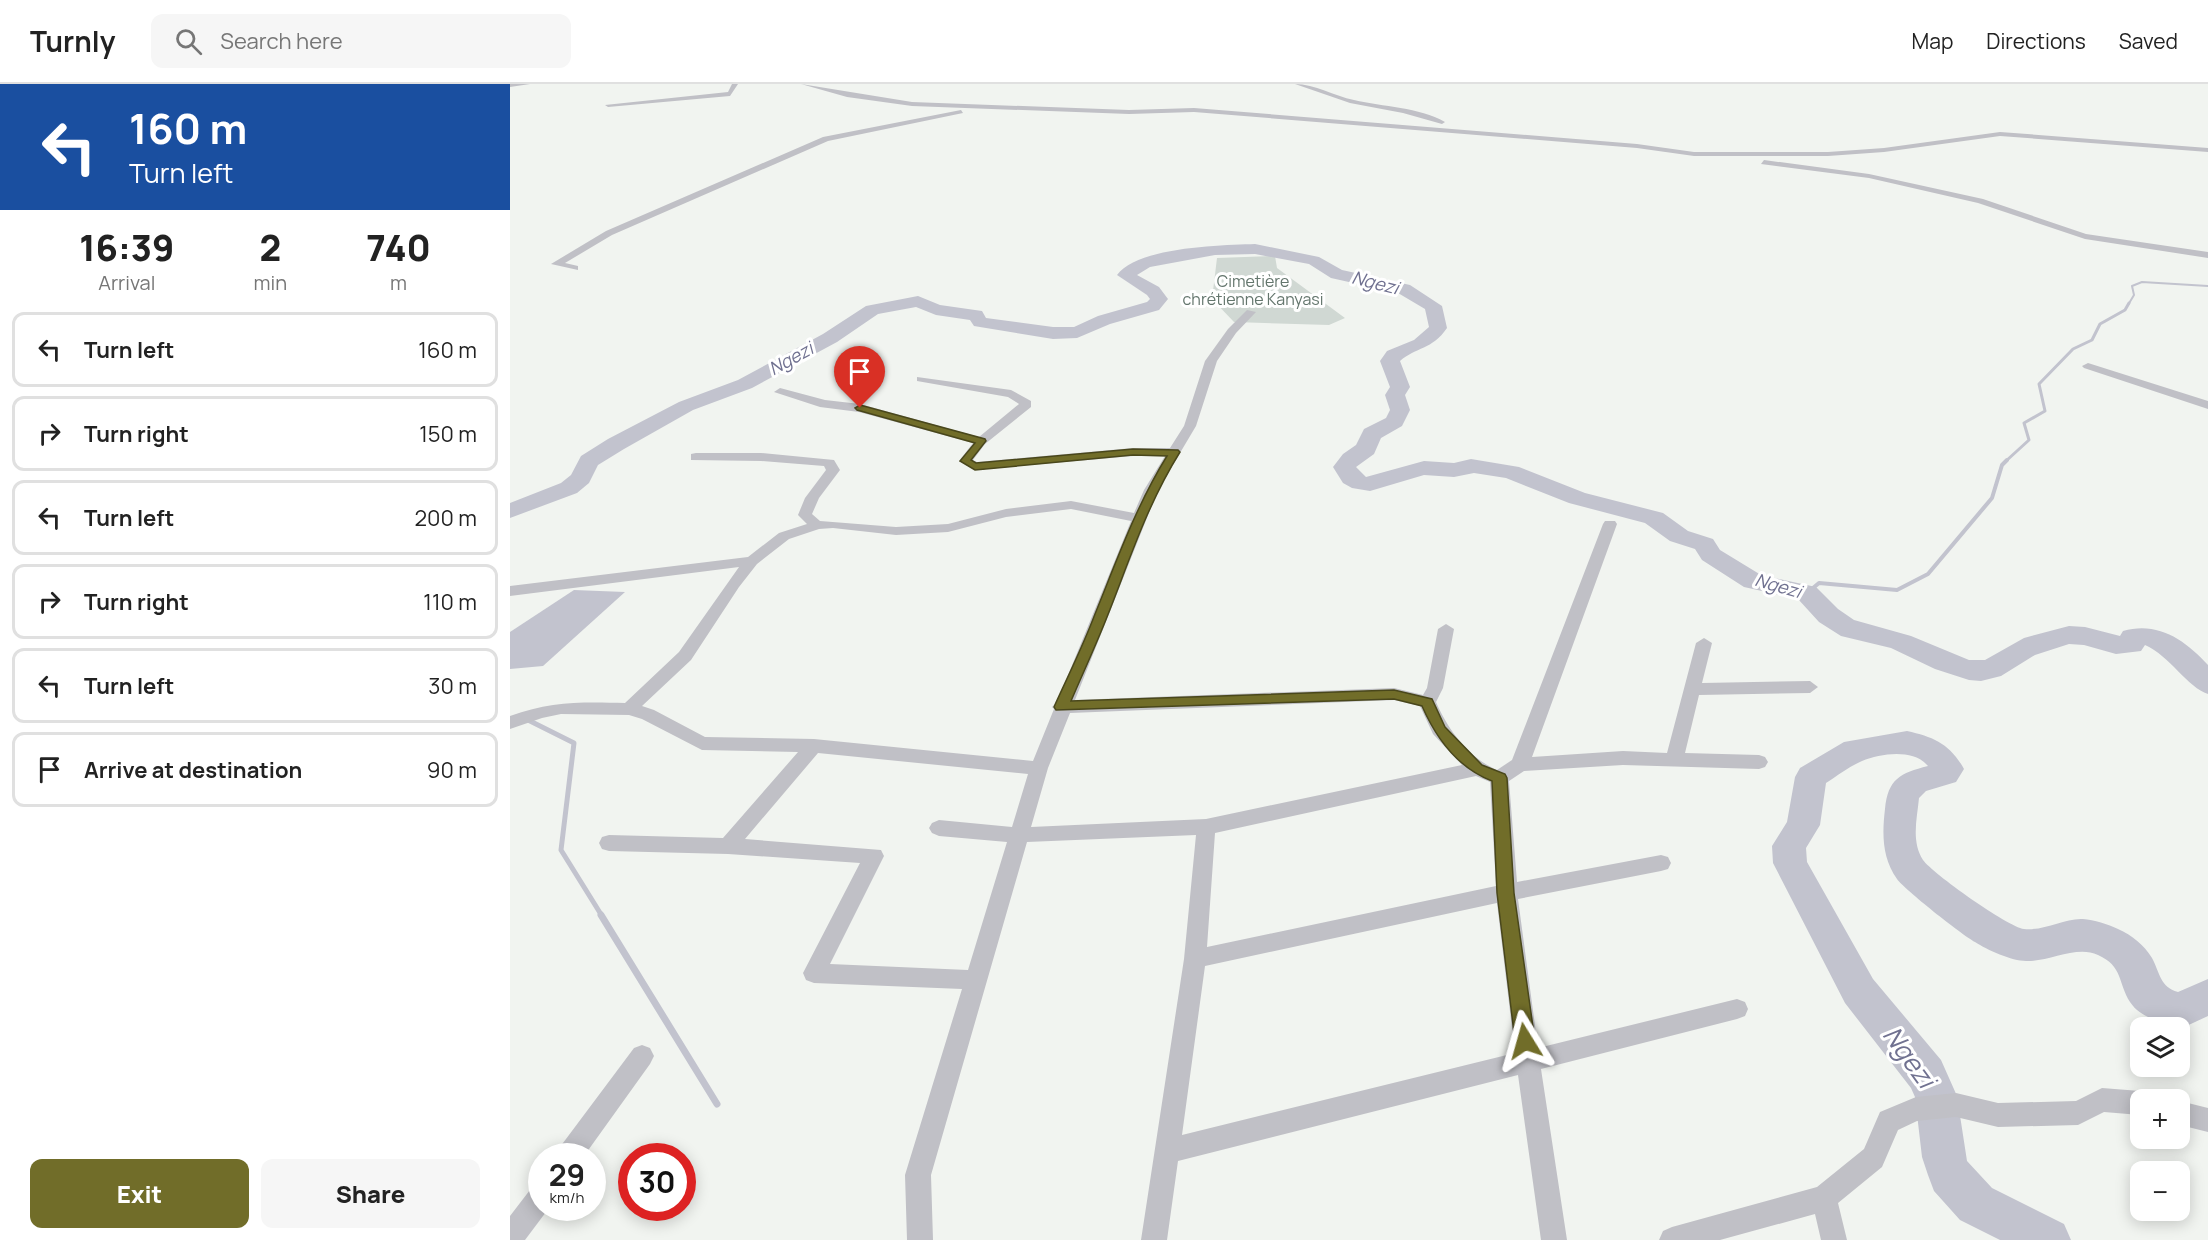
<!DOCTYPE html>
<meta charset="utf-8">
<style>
body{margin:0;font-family:Manrope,sans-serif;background:#f6f6f6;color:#222;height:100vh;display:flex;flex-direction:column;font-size:22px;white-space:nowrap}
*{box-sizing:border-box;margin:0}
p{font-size:20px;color:#767676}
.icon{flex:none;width:33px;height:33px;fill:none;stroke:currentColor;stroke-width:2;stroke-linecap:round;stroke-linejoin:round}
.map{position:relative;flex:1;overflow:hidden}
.details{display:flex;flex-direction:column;background:#fff;width:510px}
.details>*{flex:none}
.hud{background:#1a4fa0;color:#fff;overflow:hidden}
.buttons{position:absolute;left:1620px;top:933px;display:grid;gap:12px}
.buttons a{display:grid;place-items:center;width:60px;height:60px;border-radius:12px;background:#fff;box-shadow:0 3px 15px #0003;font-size:30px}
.speed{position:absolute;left:18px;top:1059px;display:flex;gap:12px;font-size:30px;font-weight:700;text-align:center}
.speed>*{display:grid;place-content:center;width:78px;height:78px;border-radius:50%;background:#fff;box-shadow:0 3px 15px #0003;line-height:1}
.speed small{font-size:15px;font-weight:400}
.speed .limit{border:9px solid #d22;background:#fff;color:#111}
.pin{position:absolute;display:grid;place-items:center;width:51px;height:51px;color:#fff;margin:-62px -26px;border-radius:50% 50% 50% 0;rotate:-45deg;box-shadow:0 0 6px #0007}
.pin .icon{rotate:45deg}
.me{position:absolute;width:66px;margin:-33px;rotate:352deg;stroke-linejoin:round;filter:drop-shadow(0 0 4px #0008)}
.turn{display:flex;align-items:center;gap:21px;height:126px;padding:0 30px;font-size:27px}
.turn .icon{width:78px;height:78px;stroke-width:2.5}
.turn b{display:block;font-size:42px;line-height:51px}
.eta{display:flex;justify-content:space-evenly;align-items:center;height:102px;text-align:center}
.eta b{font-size:36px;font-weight:800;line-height:42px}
.cta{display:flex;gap:12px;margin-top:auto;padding:12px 30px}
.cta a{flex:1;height:69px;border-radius:12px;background:#716d29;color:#fff;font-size:24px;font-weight:800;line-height:69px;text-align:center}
.cta a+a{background:#f6f6f6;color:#222}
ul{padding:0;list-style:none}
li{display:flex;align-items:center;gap:18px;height:75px;margin:0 12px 9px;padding:0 18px;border:3px solid #e0e0e0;border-radius:12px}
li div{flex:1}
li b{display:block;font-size:22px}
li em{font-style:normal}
header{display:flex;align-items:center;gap:36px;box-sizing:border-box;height:84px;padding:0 30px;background:#fff;border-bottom:2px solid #e0e0e0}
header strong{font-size:28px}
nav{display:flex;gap:33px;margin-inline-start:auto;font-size:21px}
.search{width:420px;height:54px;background:#f6f6f6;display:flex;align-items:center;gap:15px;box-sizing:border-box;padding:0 21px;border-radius:12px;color:#767676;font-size:22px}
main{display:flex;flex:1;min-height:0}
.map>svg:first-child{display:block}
</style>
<header>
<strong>Turnly</strong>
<div class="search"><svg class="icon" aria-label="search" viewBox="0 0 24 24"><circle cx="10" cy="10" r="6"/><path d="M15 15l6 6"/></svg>Search here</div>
<nav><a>Map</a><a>Directions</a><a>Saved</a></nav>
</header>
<main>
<section class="details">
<div class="hud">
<div class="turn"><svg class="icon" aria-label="left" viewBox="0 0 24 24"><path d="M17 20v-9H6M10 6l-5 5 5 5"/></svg><div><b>160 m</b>Turn left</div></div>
</div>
<div class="eta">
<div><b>16:39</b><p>Arrival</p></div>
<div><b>2</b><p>min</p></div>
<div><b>740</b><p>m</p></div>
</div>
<ul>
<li><svg class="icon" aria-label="left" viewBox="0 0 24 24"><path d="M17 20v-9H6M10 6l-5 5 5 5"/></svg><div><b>Turn left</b></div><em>160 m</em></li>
<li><svg class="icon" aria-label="right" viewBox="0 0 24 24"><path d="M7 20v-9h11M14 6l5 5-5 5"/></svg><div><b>Turn right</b></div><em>150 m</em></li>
<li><svg class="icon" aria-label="left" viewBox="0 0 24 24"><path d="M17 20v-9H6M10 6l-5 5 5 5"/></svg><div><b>Turn left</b></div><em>200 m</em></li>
<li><svg class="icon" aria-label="right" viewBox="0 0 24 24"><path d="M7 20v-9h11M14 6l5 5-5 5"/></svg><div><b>Turn right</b></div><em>110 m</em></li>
<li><svg class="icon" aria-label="left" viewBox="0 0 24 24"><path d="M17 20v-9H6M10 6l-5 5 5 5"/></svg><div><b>Turn left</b></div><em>30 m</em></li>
<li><svg class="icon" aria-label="arrive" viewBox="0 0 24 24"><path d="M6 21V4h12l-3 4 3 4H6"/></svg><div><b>Arrive at destination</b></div><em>90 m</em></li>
</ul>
<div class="cta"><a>Exit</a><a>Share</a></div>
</section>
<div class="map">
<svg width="1698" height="1156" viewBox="0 0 1698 1156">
<rect width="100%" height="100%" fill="#f1f4f0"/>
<path fill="#d0d8d3" d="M765,172L767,184L835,234L819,241L724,238L702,215L707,174Z"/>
<path fill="#c2c3ce" d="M64,506L115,508L33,582L0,585V548Z"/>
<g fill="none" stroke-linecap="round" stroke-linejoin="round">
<path stroke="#c2c3ce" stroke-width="2" d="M1618,221L1624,211L1622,202L1632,198L1698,202"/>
<path stroke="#c2c3ce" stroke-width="3" d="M1496,377L1519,356L1514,339L1535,327L1529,300L1563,265L1582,256L1590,240L1615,226L1619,219"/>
<path stroke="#c2c3ce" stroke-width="4" d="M1297,509L1309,499L1387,506L1418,490L1482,414L1492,381L1497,376"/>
<path stroke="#c2c3ce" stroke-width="5" d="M16,635L64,659L51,766L92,832"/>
<path stroke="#c2c3ce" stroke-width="7" d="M91,831L207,1020
M1500,1136L1506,1156"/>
<path fill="#c2c3ce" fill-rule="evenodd" d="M745,160L809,173L832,186L900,201L932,222L937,244C922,266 906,263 890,277L900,303L895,311L900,326L892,342L871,354L864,370L846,383L856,393L914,377L944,379L961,375L1009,383L1075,409L1153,429L1178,447L1203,455L1210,466L1251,491L1306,503L1328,525L1344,536L1401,552L1459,576H1475L1514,554L1559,542L1575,543L1610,552L1613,547C1648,537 1675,556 1698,581V610C1678,604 1660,572 1635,561L1631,567L1606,570L1574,561L1559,560L1525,571L1491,592L1471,597L1459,596L1425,585L1381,564L1331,552L1309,538L1288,515L1234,503L1192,476L1185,465L1160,457L1135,439L1059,419L996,394L964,389L944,393L914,391L860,407L842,404L833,399L823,383L833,370L846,361L854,345L876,334L880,326L875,311L880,303L870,277L877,267L904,256L919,243L915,225L888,209L821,194L799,180L745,170L705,171L640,183L627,191L649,203L658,215L649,226L600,240L567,254L543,255L470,243L464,242L460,236L426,231L406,223L368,230L327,258L242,304L183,326L114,365L88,381L79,399L67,409L0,434V419L51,399L61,391L71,372L98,355L169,318L228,296L313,250L356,222L408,212L430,221L472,227L476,234L543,243H564L588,232L637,218L640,215L637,211L607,191C627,163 712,161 745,160Z
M1397,647C1424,653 1440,660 1454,685L1446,698L1416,707L1409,714C1407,735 1401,757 1413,776C1422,789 1498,843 1514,845C1535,847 1554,834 1573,835C1584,836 1598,840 1608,845C1622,851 1634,861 1642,874C1650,889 1650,903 1668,908L1698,895V932L1670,945C1654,937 1632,936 1620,918C1608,899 1613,882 1588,871C1566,861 1540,878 1516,877C1502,877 1477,866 1465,858C1451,850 1395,806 1387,795C1372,774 1372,750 1375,725C1378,695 1390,689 1418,682C1404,665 1372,669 1352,677C1340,682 1327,692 1316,699L1310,741L1296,764L1297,778L1363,895L1431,976L1447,1012L1457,1077L1482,1104L1554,1140L1561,1156H1490L1450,1136L1424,1107L1418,1091L1412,1073L1405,1013L1401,1004L1335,919L1263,779L1262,762L1277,738L1285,693L1290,684L1334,658Z"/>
<path fill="#c0c0c6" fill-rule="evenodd" d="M0,0H20L0,3Z
M222,0H228L220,12L98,23L95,21L218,8Z
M291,0L402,18L619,26L684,24L1127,60L1184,68H1318L1374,64L1490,48L1698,64V68L1490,52L1374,68L1318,72H1184L1127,64L684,28L619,30L402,22L337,13Z
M785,0C805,0 824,12 844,16C873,23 909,23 935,38L932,40L893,29L840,19Z
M451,26L453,29L318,57L102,151L55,179L68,182V186L41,180L96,147L313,53Z
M1254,76L1359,90L1473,115L1576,150L1698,168V174L1575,155L1468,119L1359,94L1251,80Z
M737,226L746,228L726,249L707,277L686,342L648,406L565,616L884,604L913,611L917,604L928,545L936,540L944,545L933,604L926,618C938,646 959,674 987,686L1002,676L1093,440L1095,437H1105L1107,440L1022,673L1113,667L1157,669L1186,559L1194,554L1202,559L1192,599L1300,597L1308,603L1300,609L1189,611L1175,669L1249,671L1255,673L1258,678L1255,683L1249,685L1113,681L1014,687L999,697L1007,798L1151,771L1158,773L1161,779L1158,785L1151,787L1008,815L1028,964L1227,915L1235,918L1238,925L1235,932L1227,935L1031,985L1057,1156H1031L1008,991L668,1077L657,1156H631L674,875L686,751L517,758L421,1091L423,1156H397L395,1091L452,905L304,899L296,896L293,889L350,779L218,770L99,767L92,765L89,759L92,753L99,751L213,754L288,668L192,666L132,635L119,631L51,630L32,634L0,645V632C41,617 72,618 115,619L169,568L229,483L0,512V502L238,473L269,449L297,440L288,431L295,414L316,386L314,382L251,377L181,376V370L186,369H251L324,376L330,386L309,414L302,430L310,437L386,443L438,440L496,425L561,417L624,429L634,406L655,372H623L465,386L449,377L463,359L349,328L310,323L264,308L270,304L315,316L350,320L469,353L509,320L498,313L407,297V293L501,306L521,317V323L475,360L463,376L467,378L623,364H660L674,342L695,277L718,245ZM561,425L621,437L547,618L542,623L544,625L523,677L304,655L195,653L144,626L132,622L181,576L229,503L247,480L279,455L309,445L323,444L386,451L438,448L496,433ZM884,616L910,622L923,650L952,681L696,735L521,743L538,684L560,629ZM308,669L518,690L502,743L429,736L422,739L419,744L422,749L429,752L497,758L458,886L320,880L374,772L371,766L235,755ZM966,692L980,698L986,802L697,863L705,749ZM987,819L1005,969L672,1051L695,882Z
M1578,279L1698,317V325L1574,284L1572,282Z
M132,961L140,964L144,972L140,980L74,1072H47L50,1063L124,964Z
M1592,1004L1630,1007L1639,1011L1641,1016H1630V1031L1594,1028L1568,1041L1488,1043L1446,1033L1407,1037L1388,1046L1372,1083L1328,1119L1337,1156H1311L1305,1130L1210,1156H1149L1153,1147L1162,1143L1307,1103L1354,1065L1370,1028L1406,1013L1446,1009L1488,1019L1566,1017Z
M1670,1017L1698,1024V1048L1670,1041Z
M32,1098V1124H39L15,1156H0V1132L23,1102Z"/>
</g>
<path fill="#716d29" stroke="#49471b" stroke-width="1.5" d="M350,321L475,355L476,357L461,376L466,379L623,365L668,366L670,368C637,421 620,475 597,533C586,561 573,589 561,617L884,606L922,615L935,643L972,681L995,690L997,694L1004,809L1025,957L1022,964L1015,966L1008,964L1005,957L987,809L982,697C948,684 926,654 912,622L884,615L546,626L544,623C558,592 573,562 585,530C607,476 626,422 657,372L623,371L465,386L450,377L465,359L347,326L345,324Z"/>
<g text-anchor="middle" stroke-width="6" stroke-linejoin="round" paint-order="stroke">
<g font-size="16" fill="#64766d" stroke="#fff">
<text x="743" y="203">Cimetière<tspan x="743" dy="18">chrétienne Kanyasi</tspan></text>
</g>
<g font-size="18" font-style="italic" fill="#707190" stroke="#fff">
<text transform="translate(865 199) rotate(14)" y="6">Ngezi</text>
<text transform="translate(281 275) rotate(-29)" y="6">Ngezi</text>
<text transform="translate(1268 502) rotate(16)" y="6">Ngezi</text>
</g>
<g font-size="26" font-style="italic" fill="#707190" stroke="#fff">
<text transform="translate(1399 973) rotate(54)" y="9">Ngezi</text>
</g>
</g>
</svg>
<div class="buttons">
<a><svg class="icon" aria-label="layers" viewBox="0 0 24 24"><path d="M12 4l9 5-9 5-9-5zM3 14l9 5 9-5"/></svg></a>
<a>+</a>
<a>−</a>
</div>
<div class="speed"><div>29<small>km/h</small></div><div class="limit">30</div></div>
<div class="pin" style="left:350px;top:324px;background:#d93025"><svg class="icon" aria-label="arrive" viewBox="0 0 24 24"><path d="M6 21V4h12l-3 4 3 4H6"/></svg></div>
<svg class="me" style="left:1015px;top:957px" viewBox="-20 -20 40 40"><path d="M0-17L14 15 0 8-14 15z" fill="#716d29" stroke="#fff" stroke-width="4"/></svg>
</div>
</main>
